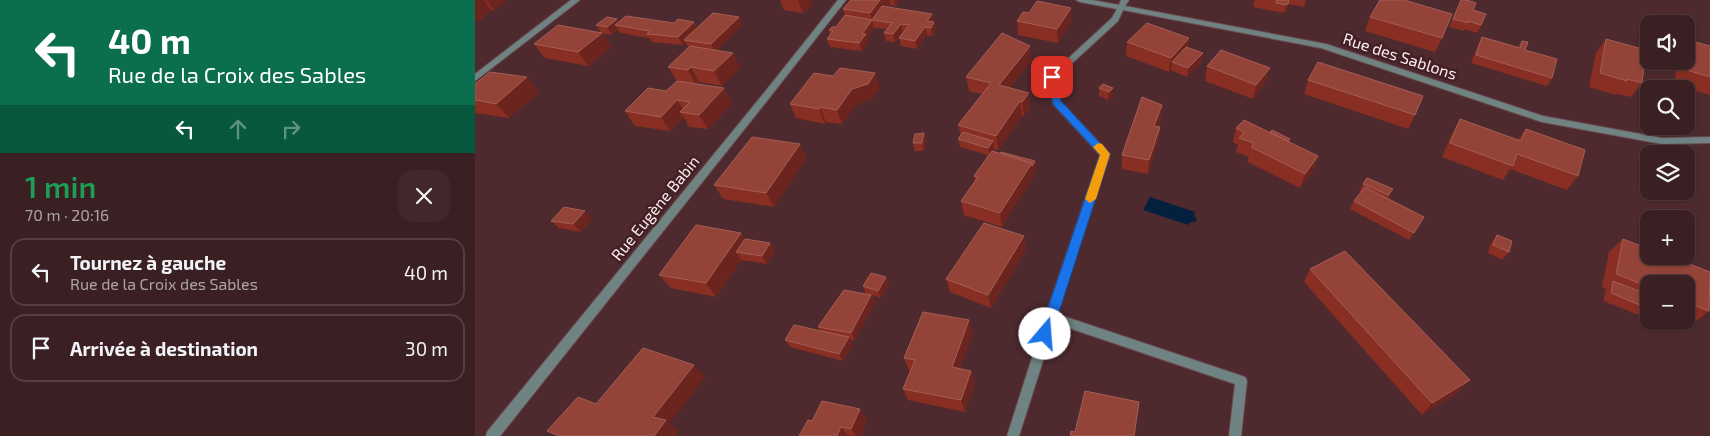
<!DOCTYPE html>
<html lang="fr">
<meta charset="utf-8">
<style>
body{margin:0;font-family:"Exo 2",sans-serif;background:#41282b;color:#f1f3f6;height:100vh;display:flex;flex-direction:column;font-size:19px;white-space:nowrap}
*{box-sizing:border-box;margin:0}
p{font-size:16px;color:#aba3a6}
.icon{flex:none;width:28px;height:28px;fill:none;stroke:currentColor;stroke-width:2;stroke-linecap:round;stroke-linejoin:round}
.map{position:relative;flex:1;overflow:hidden}
.panel{display:flex;flex-direction:column;background:#3a2023;width:475px}
.panel>*{flex:none}
.guide{background:#0b6e4f;color:#fff;overflow:hidden}
.fabs{position:absolute;left:1165px;top:15px;display:grid;gap:10px}
.fabs a{display:grid;place-items:center;width:55px;height:55px;border-radius:10px;background:#3a2023;box-shadow:0 1px 4px #0004,0 0 0 1px #543e41;font-size:25px}
.pin{position:absolute;display:grid;place-items:center;width:42px;height:42px;color:#fff;margin:-21px;border-radius:10px;box-shadow:0 2px 8px #0006}
.me{position:absolute;width:55px;margin:-28px;rotate:18deg;stroke-linejoin:round;filter:drop-shadow(0 0 4px #0008)}
.turn{display:flex;align-items:center;gap:18px;height:105px;padding:0 25px;font-size:22px}
.turn .icon{width:65px;height:65px;stroke-width:2.5}
.turn b{display:block;font-size:35px;line-height:42px}
.lanes{display:flex;align-items:center;height:48px;padding:0 25px;background:#0003;justify-content:center;gap:25px;direction:ltr}
.lanes .off{opacity:.35}
.round{display:grid;place-items:center;flex:none;width:52px;height:52px;border-radius:15px;background:#41282b}
.summary{display:flex;align-items:center;justify-content:space-between;height:85px;padding:0 25px}
h1{font-size:30px;font-weight:600;line-height:38px;color:#1e9e55}
ul{padding:0;list-style:none}
li{display:flex;align-items:center;gap:15px;height:68px;margin:0 10px 8px;padding:0 15px;border:2px solid #543e41;border-radius:15px}
li div{flex:1}
li b{display:block;font-size:19px}
li em{font-style:normal}
main{display:flex;flex:1;min-height:0}
.map>svg:first-child{display:block}
</style>
<main>
<section class="panel">
<div class="guide">
<div class="turn"><svg class="icon" aria-label="left" viewBox="0 0 24 24"><path d="M17 20v-9H6M10 6l-5 5 5 5"/></svg><div><b>40 m</b>Rue de la Croix des Sables</div></div>
<div class="lanes"><svg class="icon" aria-label="left" viewBox="0 0 24 24"><path d="M17 20v-9H6M10 6l-5 5 5 5"/></svg><svg class="icon off" aria-label="ahead" viewBox="0 0 24 24"><path d="M12 20V5M6 11l6-6 6 6"/></svg><svg class="icon off" aria-label="right" viewBox="0 0 24 24"><path d="M7 20v-9h11M14 6l5 5-5 5"/></svg></div>
</div>
<div class="summary"><div><h1>1 min</h1><p>70 m · 20:16</p></div><a class="round"><svg class="icon" aria-label="close" viewBox="0 0 24 24"><path d="M6 6l12 12M18 6L6 18"/></svg></a></div>
<ul>
<li><svg class="icon" aria-label="left" viewBox="0 0 24 24"><path d="M17 20v-9H6M10 6l-5 5 5 5"/></svg><div><b>Tournez à gauche</b><p>Rue de la Croix des Sables</p></div><em>40 m</em></li>
<li><svg class="icon" aria-label="arrive" viewBox="0 0 24 24"><path d="M6 21V4h12l-3 4 3 4H6"/></svg><div><b>Arrivée à destination</b></div><em>30 m</em></li>
</ul>
</section>
<div class="map">
<svg width="1235" height="436" viewBox="0 0 1235 436">
<rect width="100%" height="100%" fill="#4e2a2f"/>
<path fill="#03213e" d="M675,197L720,212L719,214L722,221L714,223L713,225L668,210Z"/>
<g fill="none" stroke-linecap="round" stroke-linejoin="round">
<defs>
<path id="service" d="M292,92L295,93V97L25,436H11L12,432L289,93Z
M576,312L580,314L582,317L544,436H532L570,317L572,314Z"/>
<path id="minor" d="M96,0H105L0,81V74Z
M363,0H371L295,97H289V93Z
M601,0H617L644,5L646,0H654L650,6L851,44L1068,116L1187,138L1235,137V143L1187,144L1067,122L846,48L648,10L643,21L581,78L585,101L635,154L582,314L770,377L772,381L766,436H754L760,384L576,322L572,320L570,317L625,155L578,104L573,77L637,18L642,9L605,2Z"/>
</defs>
<use href="#service" stroke="#6a494e" stroke-width="2"/>
<use href="#minor" stroke="#6a494e" stroke-width="2"/>
<use href="#service" fill="#6f8482" fill-rule="evenodd"/>
<use href="#minor" fill="#6f8482" fill-rule="evenodd"/>
</g>
<path fill="#882e22" d="M0,0H32L19,10H16L9,15V17L0,23Z
M305,0H336L338,3L328,13L309,10Z
M376,0H423L424,1L421,6L416,5L414,7L459,22L461,30L457,36L452,35L442,49L426,46L424,38L429,32L420,42L411,41L409,33L411,29L399,28L392,38L393,42L387,51L355,47L352,39L355,34L354,30L361,27L370,15L368,9Z
M780,0H831L829,7L813,4L811,12L809,13L778,7Z
M986,0L998,10L1006,25L1002,33L989,29V31L974,27Z
M596,8V22L583,43L543,35L542,21L553,13Z
M264,17L267,25L242,50L258,53L265,67L247,86L224,82L222,84L249,88L257,103L233,129L214,127L209,117L195,131L160,126L150,111L191,91L202,81L193,67L214,48L210,42L208,45L177,42L174,38L145,33L143,30L137,35L127,33L136,47L114,66L70,58L59,44L126,33L121,25L144,22L199,23L219,22L222,28Z
M895,17L967,38L960,52L890,31Z
M1007,37L1043,47L1047,41L1050,50L1077,78L1072,86L996,63L1003,45Z
M714,38L713,47L728,53L727,61L712,77L696,70L694,72L651,56L652,42Z
M1131,39L1167,83L1156,97L1142,94L1141,95L1114,87L1121,53Z
M1213,40L1235,46V95L1200,85L1201,61H1211V42Z
M556,60L535,88L555,108L549,116H547L523,150L519,149L518,151L560,161L561,169L558,174V177L527,227L489,215L486,201L500,182L499,176L513,155L485,147L483,139L486,136L483,125L507,94L494,91L491,77Z
M732,66L791,82L778,99L730,81Z
M52,77L64,92L34,118L0,113V84Z
M833,80L940,115L933,129L829,94Z
M405,88L397,99L382,104L367,124L351,122L350,124L321,118L315,104Z
M624,88H638V96L633,100L624,96Z
M687,105L685,120L683,126L685,127L683,141L673,174L647,169V155Z
M985,119L1043,140L1051,129L1103,176L1092,190L1035,169L1028,180L967,157L977,134Z
M761,128L795,132L815,139L814,142L843,156L838,171L825,188L772,162L774,157L761,152L763,145L758,142Z
M449,133L451,141L449,151H440L438,143Z
M325,144L331,159L299,207L248,199L239,185Z
M888,184L918,189L913,198L949,217L934,240L875,209L879,201L885,192H884Z
M110,211L117,219L106,232L84,228L76,221Z
M266,233L270,239L295,243L300,251L292,264L266,260L241,297L196,288L184,275Z
M1022,235L1034,252L1027,260L1013,253L1016,243Z
M549,236L551,250L516,308L475,292L471,279Z
M1148,239L1174,249V256H1194L1235,272L1234,311L1217,324L1211,321V284H1174V319L1128,301L1131,289L1127,287L1134,252Z
M835,269L984,392L947,415L829,282Z
M414,284L406,298L397,295L400,302L380,340H375L378,344L368,361L315,347L310,340L345,330L343,327L394,295L391,294L388,286Z
M498,333L485,368L500,383L490,412L433,400L428,389L435,370H434L429,358Z
M337,421H392L386,436H324Z"/>
<path fill="#6b241e" d="M0,0H9L16,10L9,15V17L0,23Z
M11,0H32L19,10Z
M323,0H336L338,3L328,13Z
M405,0H414L416,5L404,21L397,20L399,28L395,13Z
M419,0H423L424,1L421,6Z
M813,4L811,12L809,13L811,5Z
M596,8V22L583,43L582,29Z
M457,14L459,22L452,21Z
M264,17L267,25L240,52L236,44Z
M142,19L147,26L140,25L143,30L137,35L132,27Z
M397,20L399,28L392,38L393,42L387,51L384,43L387,34Z
M219,22L224,30L209,40L210,42L208,45L203,37Z
M459,22L461,30L457,36L456,28Z
M426,24L428,32L420,42L418,34Z
M450,27L452,35L442,49L440,41Z
M127,33L136,47L114,66L103,52Z
M714,38L712,52L697,62L696,70L694,72L696,58Z
M555,46L556,60L526,100L524,85Z
M258,53L265,67L247,86L239,71Z
M728,53L727,61L712,77L713,68Z
M216,67L224,82L221,85L213,70Z
M795,68L791,82L778,99L781,85Z
M400,73L405,88L397,99L382,104L367,124L362,110L377,89Z
M52,77L64,92L34,118L21,104Z
M249,88L257,103L233,129L224,115Z
M638,88V96L633,100L634,92Z
M554,93L555,108L549,116L547,102Z
M202,100L210,113L205,112L209,117L195,131L186,117Z
M545,101L547,116L523,150L521,136Z
M687,105L685,120L678,140L679,126Z
M345,107L351,122L350,124L344,109Z
M685,127L683,141L673,174L674,160Z
M449,133L451,141L449,151L447,143Z
M518,141L519,149L515,156L513,148Z
M325,144L331,159L299,207L291,193Z
M843,156L838,171L825,188L830,174Z
M560,161L561,169L558,174V177L527,227L525,213L557,163Z
M110,211L117,219L106,232L98,224Z
M266,233L275,246L261,252L266,260L241,297L231,283Z
M549,236L551,250L516,308L513,295Z
M295,243L300,251L292,264L287,256Z
M411,277L414,284L406,298L403,291Z
M396,295L400,302L380,340L376,333Z
M494,320L498,333L481,379L477,367Z
M374,337L378,344L368,361L364,354Z
M219,365L230,377L194,424L204,431L200,436H179L178,417Z
M496,371L500,383L490,412L486,400Z
M995,380L984,392L947,415L957,403Z
M385,409L392,421L386,436H381L376,429Z
M366,427L373,436H362Z"/>
<path fill="#944338" stroke="#a45e55" d="M376,0H405L395,13L368,9Z
M802,0H814L813,4L811,5L801,3Z
M905,0H929L977,14L967,38L895,17Z
M986,0H992L1001,3L998,10L1011,14L1006,25L993,21V23L978,19Z
M562,1L596,8L582,29L542,21L548,12L554,13Z
M407,6L457,14L452,21L459,22L456,28L450,27L440,41L424,38L434,25L426,24L418,34L409,33L417,23L397,20Z
M238,13L264,17L236,44L209,40Z
M370,15L397,20L387,34H391L384,43L352,39L358,31L354,30L357,27H361Z
M151,16L199,23L203,19L219,22L203,37L172,34L175,31L140,25Z
M132,17L142,19L132,27L121,25Z
M672,23L714,38L696,58L652,42Z
M83,25L127,33L103,52L59,44Z
M527,33L555,46L524,85L554,93L547,102L545,101L521,136L483,125L516,83L491,77Z
M1007,37L1045,48L1047,41L1053,42L1050,50L1082,59L1077,78L1001,55Z
M1131,39L1171,50L1167,83L1152,79V81L1125,73Z
M1213,40L1235,46V77L1212,70Z
M215,46L258,53L239,71L216,67L213,70L193,67Z
M711,47L728,53L713,68L697,62Z
M746,50L795,68L781,85L732,66Z
M843,62L948,96L940,115L833,80Z
M365,68L400,73L393,84L377,89L362,110L345,107L344,109L315,104L339,73L358,76Z
M15,72L52,77L21,104L0,100V84Z
M202,81L249,88L224,115L205,112L215,102L202,100L186,117L150,111L173,88L191,91Z
M628,84L638,88L634,92L624,88Z
M667,97L687,105L679,126L685,127L674,160L647,155Z
M985,119L1046,141L1051,129L1110,150L1103,176L1042,154L1038,166L975,143Z
M769,120L843,156L830,174L776,147L779,143L764,138L769,132L761,128Z
M797,130L815,139L813,141L795,132Z
M488,132L518,141L513,148L483,139Z
M449,133L447,143H438L440,134Z
M277,137L325,144L291,193L239,185Z
M517,151L557,163L525,213L486,201L503,177L499,176Z
M526,152L560,161L557,166V163L525,153Z
M892,178L918,189L913,195L888,184Z
M890,187L949,217L939,233L879,201Z
M89,207L110,211L98,224L76,221Z
M509,223L549,236L513,295L471,279Z
M221,225L266,233L231,283L184,275Z
M1022,235L1037,241L1034,252L1018,245Z
M270,239L295,243L287,256L261,252Z
M1148,239L1174,249V256H1194L1235,272L1234,311L1211,302V284H1174V287L1141,274Z
M870,251L995,380L957,403L835,269Z
M396,273L411,277L403,291L388,286Z
M1138,281L1174,295V309L1136,293Z
M369,290L396,295L376,333L343,327Z
M448,312L494,320L477,367L496,371L486,400L428,389L440,360L429,358Z
M319,325L374,337L364,354L310,340Z
M168,348L219,365L178,417L191,420L179,436H84L72,431L103,397L121,404Z
M610,391L664,402L659,436H595L596,431L600,432Z
M347,401L385,409L376,429L366,427L362,436H324L333,420L337,421Z"/>
<path fill="#1a73e8" stroke="#114b97" d="M577,74L582,77L586,101L635,154L577,334L575,338L570,340L566,338L564,334L625,155L578,104L572,77Z"/>
<path fill="#f59e0b" d="M623,143L627,144L635,154L621,199L615,203L610,199L625,155L618,147Z"/>
<g text-anchor="middle" stroke-width="5" stroke-linejoin="round" paint-order="stroke">
<g font-size="16" fill="#fcedee" stroke="#432025">
<text transform="translate(925 56) rotate(18)" y="6">Rue des Sablons</text>
<text transform="translate(180 208) rotate(-51)" y="6">Rue Eugène Babin</text>
</g>
</g>
</svg>
<div class="fabs">
<a><svg class="icon" aria-label="sound" viewBox="0 0 24 24"><path d="M4 9h4l5-4v14l-5-4H4zM17 9q2 3 0 6"/></svg></a>
<a><svg class="icon" aria-label="search" viewBox="0 0 24 24"><circle cx="10" cy="10" r="6"/><path d="M15 15l6 6"/></svg></a>
<a><svg class="icon" aria-label="layers" viewBox="0 0 24 24"><path d="M12 4l9 5-9 5-9-5zM3 14l9 5 9-5"/></svg></a>
<a>+</a>
<a>−</a>
</div>
<div class="pin" style="left:577px;top:77px;background:#d93025"><svg class="icon" aria-label="arrive" viewBox="0 0 24 24"><path d="M6 21V4h12l-3 4 3 4H6"/></svg></div>
<svg class="me" style="left:570px;top:334px" viewBox="-20 -20 40 40"><circle r="19" fill="#fff"/><path d="M0-13L10 11 0 6-10 11z" fill="#1a73e8"/></svg>
</div>
</main>
